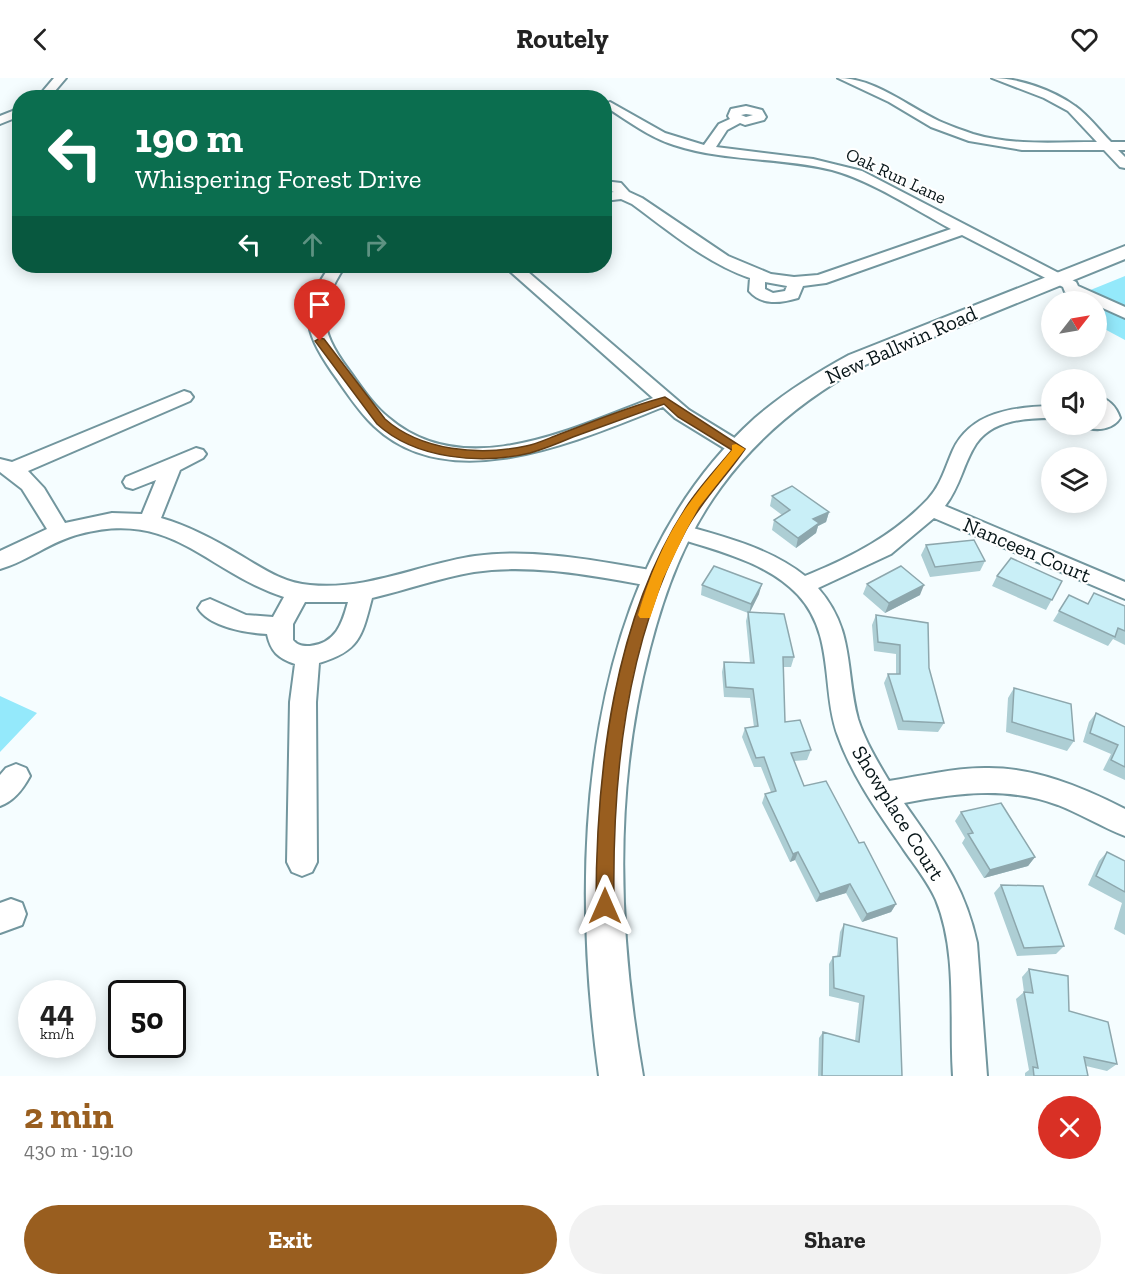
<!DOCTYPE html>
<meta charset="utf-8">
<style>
body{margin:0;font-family:"Zilla Slab",serif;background:#f2f2f2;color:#222;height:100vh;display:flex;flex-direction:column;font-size:22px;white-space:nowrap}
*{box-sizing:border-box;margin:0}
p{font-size:20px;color:#767676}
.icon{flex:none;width:33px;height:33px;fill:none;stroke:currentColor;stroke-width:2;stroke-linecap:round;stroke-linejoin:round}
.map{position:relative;height:998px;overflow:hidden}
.side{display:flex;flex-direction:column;background:#fff;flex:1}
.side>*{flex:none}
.guide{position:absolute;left:12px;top:12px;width:600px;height:183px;border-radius:24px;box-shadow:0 3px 15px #0003;background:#0b6e4f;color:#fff;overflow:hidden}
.needle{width:39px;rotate:59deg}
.controls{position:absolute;left:1041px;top:213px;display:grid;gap:12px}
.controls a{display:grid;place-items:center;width:66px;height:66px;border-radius:50%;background:#fff;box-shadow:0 3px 15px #0003;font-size:30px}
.speed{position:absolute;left:18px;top:902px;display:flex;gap:12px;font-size:30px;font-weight:700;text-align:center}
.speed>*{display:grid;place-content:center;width:78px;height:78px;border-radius:50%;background:#fff;box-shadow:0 3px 15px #0003;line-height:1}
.speed small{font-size:15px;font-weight:400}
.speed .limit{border:3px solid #111;border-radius:9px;background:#fff;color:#111}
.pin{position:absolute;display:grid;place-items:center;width:51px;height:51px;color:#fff;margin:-62px -26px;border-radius:50% 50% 50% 0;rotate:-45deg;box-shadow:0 0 6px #0007}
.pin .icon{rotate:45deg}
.me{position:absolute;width:66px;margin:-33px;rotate:0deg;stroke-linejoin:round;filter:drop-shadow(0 0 4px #0008)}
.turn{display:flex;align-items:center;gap:21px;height:126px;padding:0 24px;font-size:27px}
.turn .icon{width:78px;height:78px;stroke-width:2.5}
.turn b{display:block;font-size:42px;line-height:51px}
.lanes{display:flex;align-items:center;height:57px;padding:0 24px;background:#0003;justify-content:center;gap:30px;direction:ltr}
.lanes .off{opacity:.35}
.round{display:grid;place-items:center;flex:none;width:63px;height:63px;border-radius:32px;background:#f2f2f2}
.summary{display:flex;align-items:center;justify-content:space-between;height:102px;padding:0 24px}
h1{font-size:36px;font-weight:700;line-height:45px;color:#995e1f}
.action{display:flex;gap:12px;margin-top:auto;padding:12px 24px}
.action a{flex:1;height:69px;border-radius:36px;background:#995e1f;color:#fff;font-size:24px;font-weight:700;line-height:69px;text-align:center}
.action a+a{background:#f2f2f2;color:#222}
header{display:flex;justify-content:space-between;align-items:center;height:78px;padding:0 24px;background:#fff;font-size:27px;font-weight:700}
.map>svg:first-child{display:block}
</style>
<header><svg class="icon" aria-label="back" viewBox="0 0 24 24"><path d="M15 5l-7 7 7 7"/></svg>Routely<svg class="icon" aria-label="heart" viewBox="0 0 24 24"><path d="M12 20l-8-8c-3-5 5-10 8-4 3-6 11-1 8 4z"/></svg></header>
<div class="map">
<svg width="1125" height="998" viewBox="0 0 1125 998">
<rect width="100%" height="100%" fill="#f5fdff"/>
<path fill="#94e9fb" d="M1125,198V262L1097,247L1096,224L1051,223L1088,213Z
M0,618L37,635L0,674Z"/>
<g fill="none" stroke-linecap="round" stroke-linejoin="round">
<defs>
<path id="minor" d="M54,0H66L49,20H37Z
M838,0C875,0 907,28 939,43C950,48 962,52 973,56C1013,68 1057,64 1097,64L1068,33L1044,20L992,0C1019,0 1053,12 1075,28C1088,37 1100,53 1111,64H1125V72H1118L1125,79V90L1120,89L1104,72H1022L969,63L931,49L889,24Z
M610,24L665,55L704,67L719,46L730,41L728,38L731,31L746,28L762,32L766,39L764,42L745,47L740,45L727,52L716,69L813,81L862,93L1076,204L1078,208L1125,229V240L1096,227V224L1065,214L1063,209L962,157L826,205L803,208L798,220C781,225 762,228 749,213L750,200C706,185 669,153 632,126L621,121L604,123V115L614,114L604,111V103L621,105L629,114L642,120L728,178L771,196L794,199L818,197L951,151C914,131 872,103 832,92C780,79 725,84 674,67C649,59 628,43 606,29L604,27ZM746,36L753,37L746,39L741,37ZM765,204L787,208L785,213L773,215L765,211Z
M20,30V38L0,46V38Z
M330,188H345C318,230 318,250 348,291C360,307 373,328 389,340C465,405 573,350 653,320L504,188H521L689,332L746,367L749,371L746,375L739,377L732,375L675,340L663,329C581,361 451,421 374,348C358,333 345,312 332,294C302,250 300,232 330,188Z
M184,313L190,315L193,319L190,323L28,393L44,410L65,445L112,435L142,436L156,402L133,411L126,409L123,404L126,399L196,370L203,372L206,376L203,380L180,392L161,440C189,448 215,462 240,477C262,490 283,505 310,507C367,513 420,486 475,478C535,470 597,483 656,493L664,495L667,501L664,507L656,509C597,499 535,485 474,494C439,500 406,512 372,520C362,558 360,573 319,585L316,624L317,784L312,794L302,798L292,794L287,784L290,624L295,586C278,580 271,574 267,556C247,555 209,549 198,530L202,524L210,521L246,537L273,539L284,519C206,494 174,431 80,456C51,463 28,483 0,491V473L47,451L22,411L0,394V381L12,384ZM305,524H348C342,546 336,565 310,568C303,568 298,568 293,562V546Z
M1096,318C1109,321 1116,328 1120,340C1114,350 1100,353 1089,350L1087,346H1096V340L1101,339L1096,332Z
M1052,328V340C1025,340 992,342 976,366C963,386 961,407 945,428L1125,504V521L934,440L891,476L818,510C855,552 845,592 858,641C865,663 877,683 889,703C921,698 953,690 985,690C1034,689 1082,709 1125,731V758C1102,749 1081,736 1058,727C1006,708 957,715 904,725C938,774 964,805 977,865L987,998H953C949,941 958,876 936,822C928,804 915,788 904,772C880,737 853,700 838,658C821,611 835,557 798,517C766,483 714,472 671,458L668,453L671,448L679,446C722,458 770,470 805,498C852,479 894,457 928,421C941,407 945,390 953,372C971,334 1013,329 1052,328Z
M16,686L26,690L30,698C23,711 14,723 0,728V697L6,690Z
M11,821L22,825L26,836L22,847L0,855V825Z"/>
<path id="major" d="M1125,168V181L865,287C808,318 759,357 721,409C685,458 665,512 650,570C613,711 618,855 643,998H599C569,781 579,498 755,340C784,315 816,295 849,277Z"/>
</defs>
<use href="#minor" stroke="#72969e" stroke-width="4"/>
<use href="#major" stroke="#72969e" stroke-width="4"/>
<use href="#minor" fill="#fff" fill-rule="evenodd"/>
<use href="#major" fill="#fff" fill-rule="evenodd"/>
</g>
<path fill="#adced4" d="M772,418L829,434L826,444L818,448L816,455L796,470L772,452L774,442L782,437L770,428Z
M926,467L985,483L980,493L930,499L921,477Z
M997,498L1062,503L1046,532L992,508Z
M867,506L920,517L885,535L863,516Z
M702,507L759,516L750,534L794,579L791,589H783L785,644L811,672L807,682L794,683L804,708L859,765L896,826L891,834L862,844L846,815L816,824L795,782L790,784L762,725L765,716L771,714L761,689H754L742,659L745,650L754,649L750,620L724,619L722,594L724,584L750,585L746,543L748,535L701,517Z
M1094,515L1125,528V567L1113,561L1108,568L1053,543L1069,517L1088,526Z
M876,537L929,590L944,645L938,654L898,652L884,605L888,596H896V576L874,573L872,547Z
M1014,610L1074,663L1067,673L1006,654L1008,620Z
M1096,635L1125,649V702L1103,692L1111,676L1083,664L1089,644Z
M961,734L1035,779L1028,788L984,800L962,765L965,760L955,743Z
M1107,774L1125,783V857L1114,851L1122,825L1088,807L1099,783Z
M1001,807L1064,868L1056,876L1017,878L994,815Z
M844,846L902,998H818L819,960L823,954L855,963L859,925L829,918V886L833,879H837L840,854Z
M1029,891L1069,933L1117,986L1107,993L1086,988L1088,998H1025V995L1029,992L1016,921L1024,914L1022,899Z"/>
<path fill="#8da7ad" d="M829,434L826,444L818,448L816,455L796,470L798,460L813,441Z
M762,506L759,516L749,536L751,526Z
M924,507L920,517L885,535L889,525Z
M798,774L795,782L790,784L793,776Z
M1035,779L1028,788L984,800L990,792Z
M850,806L846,815L816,824L820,816Z
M896,826L891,834L862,844L867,836Z"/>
<path fill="#c9eff7" stroke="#8da7ad" stroke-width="1.5" d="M792,408L829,434L813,441L819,445L798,460L774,442L790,432L772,418Z
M974,462L985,483L935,489L926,467Z
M1011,480L1062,503L1052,522L997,498Z
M714,488L762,506L751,526L702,507Z
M901,488L924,507L889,525L867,506Z
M1094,515L1125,528V553L1118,550L1115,559L1059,533L1069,517L1088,526Z
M748,534L784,536L794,579H783L785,644L800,642L811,672L791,675L804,708L826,703L859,765L864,764L896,826L867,836L850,806L820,816L798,774L793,776L765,716L776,713L764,679L756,680L745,650L758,648L753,611L726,609L724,584L754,585Z
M876,537L928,545L929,590L944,645L903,643L888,596H900V567L878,564Z
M1014,610L1071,626L1074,663L1012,644Z
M1096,635L1125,649V689L1111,682L1118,667L1090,655Z
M1001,725L1035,779L990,792L968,756L973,755L961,734Z
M1107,774L1125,783V814L1096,798Z
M1001,807L1043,808L1064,868L1024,870Z
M844,846L897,860L902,998H822L823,954L859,964L864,918L834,910L833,879L840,878Z
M1029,891L1068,898L1069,933L1108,944L1117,986L1084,979L1088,998H1034L1033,989L1038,990L1024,914L1033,915Z"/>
<path fill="#995e1f" stroke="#633d14" stroke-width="1.5" d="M320,260L324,261L385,341C421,373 480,378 526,368C537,366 549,360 560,356C595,343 630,328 665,319L745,371C726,399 702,422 686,452C625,565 612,701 614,828L611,834L605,837L598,834L596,828C596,694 613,539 689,425C702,406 718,389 732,372L678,339L664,326C633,337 603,348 573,359C559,365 544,371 530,375C481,387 415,381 377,346L315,263Z"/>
<path fill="#f59e0b" d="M736,366L745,371L699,429L686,453L663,501L650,540H640L638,537C650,497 666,456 691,423C704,405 718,389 732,372V367Z"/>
<g text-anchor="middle" stroke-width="4.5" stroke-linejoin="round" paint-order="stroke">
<g font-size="18" fill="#081619" stroke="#fff">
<text transform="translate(896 98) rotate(25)" y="6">Oak Run Lane</text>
</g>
<g font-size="21" fill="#081619" stroke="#fff">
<text transform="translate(901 267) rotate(-24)" y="7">New Ballwin Road</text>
<text transform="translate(1027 472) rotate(23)" y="7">Nanceen Court</text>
<text transform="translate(898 735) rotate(58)" y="7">Showplace Court</text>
</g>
</g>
</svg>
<div class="controls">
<a><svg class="needle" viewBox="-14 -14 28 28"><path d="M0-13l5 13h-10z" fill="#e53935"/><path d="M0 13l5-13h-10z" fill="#767676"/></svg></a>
<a><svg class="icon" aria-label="sound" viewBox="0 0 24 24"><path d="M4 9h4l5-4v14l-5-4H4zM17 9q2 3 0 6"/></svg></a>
<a><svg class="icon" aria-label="layers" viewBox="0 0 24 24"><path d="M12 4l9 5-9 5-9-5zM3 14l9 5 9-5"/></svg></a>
</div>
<div class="speed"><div>44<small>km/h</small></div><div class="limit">50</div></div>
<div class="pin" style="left:320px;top:263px;background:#d93025"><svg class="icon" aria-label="arrive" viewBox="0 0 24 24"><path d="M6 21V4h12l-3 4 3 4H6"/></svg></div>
<svg class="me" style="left:605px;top:828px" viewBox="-20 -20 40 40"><path d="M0-17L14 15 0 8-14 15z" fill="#995e1f" stroke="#fff" stroke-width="4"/></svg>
<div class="guide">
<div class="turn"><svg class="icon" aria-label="left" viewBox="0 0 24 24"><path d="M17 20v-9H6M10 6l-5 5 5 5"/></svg><div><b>190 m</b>Whispering Forest Drive</div></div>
<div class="lanes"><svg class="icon" aria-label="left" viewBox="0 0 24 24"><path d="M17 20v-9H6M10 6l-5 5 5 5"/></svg><svg class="icon off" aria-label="ahead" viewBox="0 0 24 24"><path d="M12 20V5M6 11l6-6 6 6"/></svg><svg class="icon off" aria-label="right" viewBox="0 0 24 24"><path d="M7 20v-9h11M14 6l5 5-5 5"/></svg></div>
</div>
</div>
<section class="side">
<div class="summary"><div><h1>2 min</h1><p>430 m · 19:10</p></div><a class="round" style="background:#d93025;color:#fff"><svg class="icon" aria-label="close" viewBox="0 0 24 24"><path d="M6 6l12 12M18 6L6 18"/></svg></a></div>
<div class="action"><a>Exit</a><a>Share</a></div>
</section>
